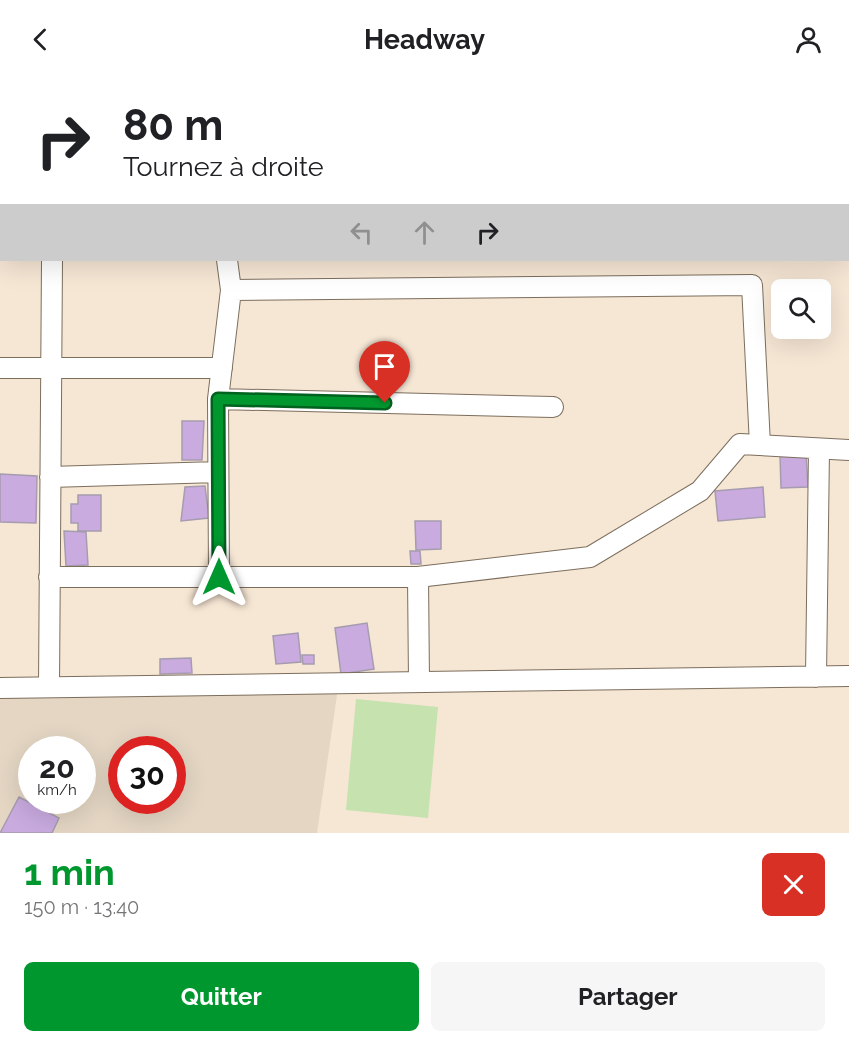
<!DOCTYPE html>
<html lang="fr">
<meta charset="utf-8">
<style>
body{margin:0;font-family:Raleway,sans-serif;background:#f6f6f6;color:#202124;height:100vh;display:flex;flex-direction:column;font-size:22px;white-space:nowrap}
*{box-sizing:border-box;margin:0}
p{font-size:20px;color:#757577}
.icon{flex:none;width:33px;height:33px;fill:none;stroke:currentColor;stroke-width:2;stroke-linecap:round;stroke-linejoin:round}
.map{position:relative;height:755px;overflow:hidden}
.drawer{display:flex;flex-direction:column;background:#fff;flex:1}
.drawer>*{flex:none}
.banner{position:absolute;left:0px;top:0px;width:849px;height:183px;box-shadow:0 6px 24px #0002;background:#fff;color:#202124;overflow:hidden}
.fabs{position:absolute;left:771px;top:201px;display:grid;gap:12px}
.fabs a{display:grid;place-items:center;width:60px;height:60px;border-radius:9px;background:#fff;box-shadow:0 6px 24px #0002;font-size:30px}
.speed{position:absolute;left:18px;top:658px;display:flex;gap:12px;font-size:30px;font-weight:700;text-align:center}
.speed>*{display:grid;place-content:center;width:78px;height:78px;border-radius:50%;background:#fff;box-shadow:0 6px 24px #0002;line-height:1}
.speed small{font-size:15px;font-weight:400}
.speed .limit{border:9px solid #d22;background:#fff;color:#111}
.pin{position:absolute;display:grid;place-items:center;width:51px;height:51px;color:#fff;margin:-62px -26px;border-radius:50% 50% 50% 0;rotate:-45deg;box-shadow:0 0 6px #0007}
.pin .icon{rotate:45deg}
.me{position:absolute;width:66px;margin:-33px;rotate:0deg;stroke-linejoin:round;filter:drop-shadow(0 0 4px #0008)}
.turn{display:flex;align-items:center;gap:21px;height:126px;padding:0 24px;font-size:27px}
.turn .icon{width:78px;height:78px;stroke-width:2.5}
.turn b{display:block;font-size:42px;line-height:51px}
.lanes{display:flex;align-items:center;height:57px;padding:0 24px;background:#0003;justify-content:center;gap:30px;direction:ltr}
.lanes .off{opacity:.35}
.round{display:grid;place-items:center;flex:none;width:63px;height:63px;border-radius:9px;background:#f6f6f6}
.summary{display:flex;align-items:center;justify-content:space-between;height:102px;padding:0 24px}
h1{font-size:36px;font-weight:700;line-height:45px;color:#00972f}
.primary-button{display:flex;gap:12px;margin-top:auto;padding:12px 24px}
.primary-button a{flex:1;height:69px;border-radius:9px;background:#00972f;color:#fff;font-size:24px;font-weight:700;line-height:69px;text-align:center}
.primary-button a+a{background:#f6f6f6;color:#202124}
header{display:flex;justify-content:space-between;align-items:center;height:78px;padding:0 24px;background:#fff;font-size:27px;font-weight:700}
.map>svg:first-child{display:block}
</style>
<header><svg class="icon" aria-label="back" viewBox="0 0 24 24"><path d="M15 5l-7 7 7 7"/></svg>Headway<svg class="icon" aria-label="person" viewBox="0 0 24 24"><circle cx="12" cy="8" r="4"/><path d="M4 21q1-7 8-7t8 7"/></svg></header>
<div class="map">
<svg width="849" height="755" viewBox="0 0 849 755">
<rect width="100%" height="100%" fill="#f6e6d4"/>
<path fill="#e4d6c3" fill-rule="evenodd" d="M338,610L317,755H0V616ZM32,672H82V723H32ZM122,672H172V723H122Z"/>
<path fill="#c5e2af" d="M356,621L438,629L428,740L346,732Z"/>
<path fill="#c9abdf" stroke="#a69caf" stroke-width="1.5" d="M280,0H344V2H280Z
M182,343H204L202,382H182Z
M806,376L808,409L781,410L780,377Z
M0,396L37,398L36,445L0,444Z
M205,408L209,440L181,443L185,409Z
M763,409L765,439L718,443L715,413Z
M78,417H101V453H78V445H71V426H78Z
M415,443H441V471L416,472Z
M64,453L86,454L88,487L66,488Z
M410,473H420L421,486H411Z
M367,545L374,591L341,596L335,550Z
M298,555L301,584L276,586L273,558Z
M302,577H314V586H303Z
M191,580L192,595L160,596V581Z
M19,719L59,740L52,755H0Z"/>
<g fill="none" stroke-linecap="round" stroke-linejoin="round">
<defs>
<path id="minor" d="M218,0V2
M437,0V2
M79,2V0
M0,163H2
M231,212L752,207L760,367
M0,290H222
M218,321L553,329
M50,399L218,394
M49,499H418L590,479L700,413L740,366L849,372
M219,499L218,321L231,212L227,182
M418,499L419,604
M816,599L819,371
M49,609L52,182
M0,610L849,598"/>
</defs>
<use href="#minor" stroke="#7c6e5d" stroke-width="22"/>
<use href="#minor" stroke="#fff" stroke-width="20"/>
</g>
<g fill="none" stroke-linecap="round" stroke-linejoin="round">
<defs>
<path id="route" d="M219,499L218,321L385,325"/>
</defs>
<use href="#route" stroke="#00621f" stroke-width="15"/>
<use href="#route" stroke="#00972f" stroke-width="10"/>
</g>
</svg>
<div class="fabs">
<a><svg class="icon" aria-label="search" viewBox="0 0 24 24"><circle cx="10" cy="10" r="6"/><path d="M15 15l6 6"/></svg></a>
</div>
<div class="speed"><div>20<small>km/h</small></div><div class="limit">30</div></div>
<div class="pin" style="left:385px;top:325px;background:#d93025"><svg class="icon" aria-label="arrive" viewBox="0 0 24 24"><path d="M6 21V4h12l-3 4 3 4H6"/></svg></div>
<svg class="me" style="left:219px;top:499px" viewBox="-20 -20 40 40"><path d="M0-17L14 15 0 8-14 15z" fill="#00972f" stroke="#fff" stroke-width="4"/></svg>
<div class="banner">
<div class="turn"><svg class="icon" aria-label="right" viewBox="0 0 24 24"><path d="M7 20v-9h11M14 6l5 5-5 5"/></svg><div><b>80 m</b>Tournez à droite</div></div>
<div class="lanes"><svg class="icon off" aria-label="left" viewBox="0 0 24 24"><path d="M17 20v-9H6M10 6l-5 5 5 5"/></svg><svg class="icon off" aria-label="ahead" viewBox="0 0 24 24"><path d="M12 20V5M6 11l6-6 6 6"/></svg><svg class="icon" aria-label="right" viewBox="0 0 24 24"><path d="M7 20v-9h11M14 6l5 5-5 5"/></svg></div>
</div>
</div>
<section class="drawer">
<div class="summary"><div><h1>1 min</h1><p>150 m · 13:40</p></div><a class="round" style="background:#d93025;color:#fff"><svg class="icon" aria-label="close" viewBox="0 0 24 24"><path d="M6 6l12 12M18 6L6 18"/></svg></a></div>
<div class="primary-button"><a>Quitter</a><a>Partager</a></div>
</section>
